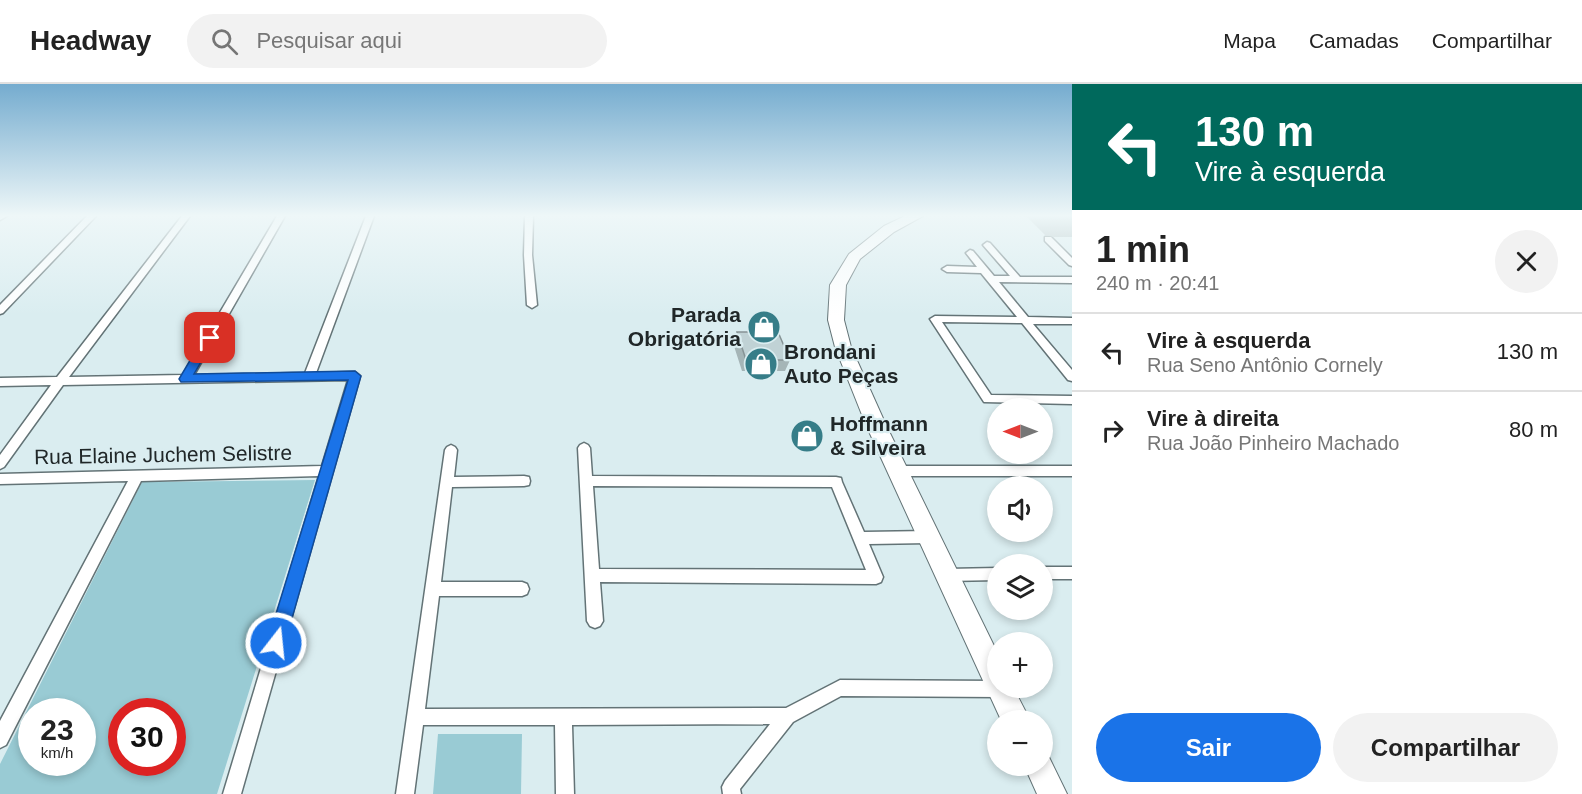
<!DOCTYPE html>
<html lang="pt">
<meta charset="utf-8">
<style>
body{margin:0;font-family:Helvetica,sans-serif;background:#f2f2f2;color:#222;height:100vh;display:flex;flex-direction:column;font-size:22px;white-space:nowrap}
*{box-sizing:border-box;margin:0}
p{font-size:20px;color:#767676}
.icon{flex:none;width:33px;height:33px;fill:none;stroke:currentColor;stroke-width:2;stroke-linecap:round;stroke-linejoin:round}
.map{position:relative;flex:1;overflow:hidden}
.details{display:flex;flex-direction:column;background:#fff;width:510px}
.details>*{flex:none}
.hud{background:#00695c;color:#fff;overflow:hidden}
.needle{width:39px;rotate:270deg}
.tools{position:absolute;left:987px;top:314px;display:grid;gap:12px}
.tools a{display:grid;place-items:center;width:66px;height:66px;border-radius:50%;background:#fff;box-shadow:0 3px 9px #0003;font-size:30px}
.speed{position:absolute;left:18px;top:614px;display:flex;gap:12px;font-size:30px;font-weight:700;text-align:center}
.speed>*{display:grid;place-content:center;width:78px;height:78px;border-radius:50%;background:#fff;box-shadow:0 3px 9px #0003;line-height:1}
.speed small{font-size:15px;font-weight:400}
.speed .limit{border:9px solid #d22;background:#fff;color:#111}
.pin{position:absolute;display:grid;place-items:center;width:51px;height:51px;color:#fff;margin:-26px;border-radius:12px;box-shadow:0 3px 9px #0006}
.me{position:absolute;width:66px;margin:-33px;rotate:16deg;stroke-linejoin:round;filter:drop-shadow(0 0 4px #0008)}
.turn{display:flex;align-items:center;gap:21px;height:126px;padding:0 24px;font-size:27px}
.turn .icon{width:78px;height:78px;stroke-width:2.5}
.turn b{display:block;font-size:42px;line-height:51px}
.round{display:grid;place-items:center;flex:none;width:63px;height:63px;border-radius:32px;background:#f2f2f2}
.headline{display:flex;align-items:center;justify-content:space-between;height:102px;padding:0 24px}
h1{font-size:36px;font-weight:700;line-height:45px}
.primary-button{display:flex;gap:12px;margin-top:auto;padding:12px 24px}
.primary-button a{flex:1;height:69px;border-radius:36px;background:#1a73e8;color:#fff;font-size:24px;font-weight:700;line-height:69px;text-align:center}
.primary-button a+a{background:#f2f2f2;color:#222}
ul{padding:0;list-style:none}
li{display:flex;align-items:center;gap:18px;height:78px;padding:0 24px;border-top:2px solid #e0e0e0}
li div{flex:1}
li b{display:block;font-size:22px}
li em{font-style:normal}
header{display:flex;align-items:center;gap:36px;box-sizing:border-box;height:84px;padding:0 30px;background:#fff;border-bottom:2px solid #e0e0e0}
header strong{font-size:28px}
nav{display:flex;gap:33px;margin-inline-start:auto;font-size:21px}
.search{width:420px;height:54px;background:#f2f2f2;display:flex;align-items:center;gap:15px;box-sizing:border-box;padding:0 21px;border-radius:33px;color:#767676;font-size:22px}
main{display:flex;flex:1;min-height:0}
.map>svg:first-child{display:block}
</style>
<header>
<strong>Headway</strong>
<div class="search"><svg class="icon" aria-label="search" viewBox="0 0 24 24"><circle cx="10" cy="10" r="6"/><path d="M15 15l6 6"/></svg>Pesquisar aqui</div>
<nav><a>Mapa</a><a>Camadas</a><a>Compartilhar</a></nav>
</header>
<main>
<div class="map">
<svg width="1072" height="710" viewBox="0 0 1072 710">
<rect width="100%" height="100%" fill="#daedf0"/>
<path fill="#99cbd4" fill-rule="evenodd" d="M315,396L217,710H0V680L142,398ZM32,627H82V678H32ZM122,627H172V678H122Z
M438,650H522L521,710H433Z"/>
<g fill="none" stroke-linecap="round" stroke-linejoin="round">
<defs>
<path id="minor" d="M0,132H7L0,136Z
M87,132H96L3,229L0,230V221Z
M182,132H190L69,293L183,291L277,132H285L194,291L305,289L366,132H374L316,289L355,288L360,292L241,710H223L319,392L141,397L6,661L0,664V637L128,397L0,400V390L322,382L348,296L63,301L4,383L0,385V371L51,301L0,302V294L57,293Z
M525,132H533L532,171L537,221L532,224L527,221L524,171Z
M1045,153H1051L1072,174V182L1069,181L1045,157Z
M987,158L990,159L1020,193H1072V199L999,198L1028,233L1072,234V240H1033L1072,286V297L1068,296L1022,239L942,238L991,311L1072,312V320L984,318L930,235L935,232L1017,233L981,189L947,188L942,185L947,182L977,183L966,169L970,166L973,167L994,192H1010L983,161Z
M584,359L588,361L590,364L592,392L836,393L841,394L842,398L864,448L929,447L934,449L936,453L934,457L929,459L869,460L883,493L881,498L876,500L600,498L603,537L600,542L595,544L590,542L587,537L578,364L580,361ZM593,402L832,403L866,486L599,485Z
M451,361L455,363L457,366L454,393L524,392L529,393L530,397L529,401L524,402L452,403L441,498H522L527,500L529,505L527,510L522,512H439L425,625L786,624L840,596L998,597V603H1007L1006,611L1000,613L841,612L793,638L740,705L741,710H723L722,703L725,697L770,640L572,641L574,710H556L555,641H423L414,710H396L445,366L447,363Z
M898,382H1072V392H898L894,391L892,387L894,383Z
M1042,483H1072V495H1042Z
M998,484V496L947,497L942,496L940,491L942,486L947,485Z"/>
<path id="primary" d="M905,132H923L894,148L860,175L846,201L844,236L851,263L886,341L998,570V603H1013L1030,636H1001L866,341L835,263L828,236L830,201L849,170L884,142Z
M1042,668L1048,671L1067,710H1037L1024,681H1042Z"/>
</defs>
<use href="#minor" stroke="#637376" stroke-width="3"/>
<use href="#primary" stroke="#637376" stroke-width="2"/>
<use href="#minor" fill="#fff" fill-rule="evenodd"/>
<use href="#primary" fill="#fff" fill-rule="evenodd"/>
</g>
<path fill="#a5b5b7" d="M1026,132H1072V153H1054L1045,151Z
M737,248L790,276L785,287H742L733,259Z"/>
<path fill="#c0d2d5" stroke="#869395" stroke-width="1.5" d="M737,248H778L790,276H746Z"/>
<linearGradient id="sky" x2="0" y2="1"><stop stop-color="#75accf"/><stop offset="0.57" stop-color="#eef7f8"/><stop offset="1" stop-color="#eef7f8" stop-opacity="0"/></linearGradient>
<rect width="1072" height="231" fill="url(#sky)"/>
<path fill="#1a73e8" stroke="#114b97" stroke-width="1.5" d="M210,250L215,254L194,290L355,287L361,292L285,559L282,565L276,568L270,565L267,559L348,296L181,298L179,295L205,251Z"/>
<defs>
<symbol id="shop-disc" viewBox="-11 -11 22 22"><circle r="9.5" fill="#367d88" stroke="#daedf0"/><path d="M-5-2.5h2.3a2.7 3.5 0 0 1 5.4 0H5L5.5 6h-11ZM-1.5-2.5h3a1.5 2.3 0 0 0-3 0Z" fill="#fff"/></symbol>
</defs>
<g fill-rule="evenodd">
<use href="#shop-disc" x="745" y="224" width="38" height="38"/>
<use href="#shop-disc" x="742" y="261" width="38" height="38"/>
<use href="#shop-disc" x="788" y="333" width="38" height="38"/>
</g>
<g text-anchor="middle" stroke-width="4.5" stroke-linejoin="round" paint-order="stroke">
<g font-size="21" font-weight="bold" fill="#202728" stroke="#daedf0" text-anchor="start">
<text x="741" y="238" text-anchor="end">Parada<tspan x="741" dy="24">Obrigatória</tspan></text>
<text x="784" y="275">Brondani<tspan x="784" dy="24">Auto Peças</tspan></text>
<text x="830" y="347">Hoffmann<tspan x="830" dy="24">&amp; Silveira</tspan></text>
</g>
<g font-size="21" fill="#202728" stroke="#daedf0">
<text transform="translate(163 371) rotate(-1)" y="7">Rua Elaine Juchem Selistre</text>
</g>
</g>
</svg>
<div class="tools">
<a><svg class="needle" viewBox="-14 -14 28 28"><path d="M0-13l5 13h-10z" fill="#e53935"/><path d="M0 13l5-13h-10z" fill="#767676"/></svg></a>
<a><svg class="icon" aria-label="sound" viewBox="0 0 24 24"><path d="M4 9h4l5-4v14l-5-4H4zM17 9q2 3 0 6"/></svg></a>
<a><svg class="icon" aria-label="layers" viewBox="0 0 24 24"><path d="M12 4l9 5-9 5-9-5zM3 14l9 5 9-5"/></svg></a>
<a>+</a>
<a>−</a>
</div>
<div class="speed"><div>23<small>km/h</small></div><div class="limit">30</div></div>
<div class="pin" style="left:210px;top:254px;background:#d93025"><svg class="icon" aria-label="arrive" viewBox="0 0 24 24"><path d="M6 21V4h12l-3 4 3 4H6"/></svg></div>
<svg class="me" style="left:276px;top:559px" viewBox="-20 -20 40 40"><circle r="17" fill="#1a73e8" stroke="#fff" stroke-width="3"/><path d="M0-11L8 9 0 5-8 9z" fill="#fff"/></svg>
</div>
<section class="details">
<div class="hud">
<div class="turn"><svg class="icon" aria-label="left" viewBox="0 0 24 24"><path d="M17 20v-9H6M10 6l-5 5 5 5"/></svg><div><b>130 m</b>Vire à esquerda</div></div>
</div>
<div class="headline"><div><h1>1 min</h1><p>240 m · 20:41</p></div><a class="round"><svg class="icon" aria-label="close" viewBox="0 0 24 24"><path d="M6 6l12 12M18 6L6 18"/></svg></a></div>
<ul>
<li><svg class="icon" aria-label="left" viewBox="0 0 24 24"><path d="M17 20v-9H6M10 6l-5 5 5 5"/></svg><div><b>Vire à esquerda</b><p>Rua Seno Antônio Cornely</p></div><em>130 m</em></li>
<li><svg class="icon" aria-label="right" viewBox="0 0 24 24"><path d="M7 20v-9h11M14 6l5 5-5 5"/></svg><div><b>Vire à direita</b><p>Rua João Pinheiro Machado</p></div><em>80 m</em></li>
</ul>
<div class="primary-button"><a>Sair</a><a>Compartilhar</a></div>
</section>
</main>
